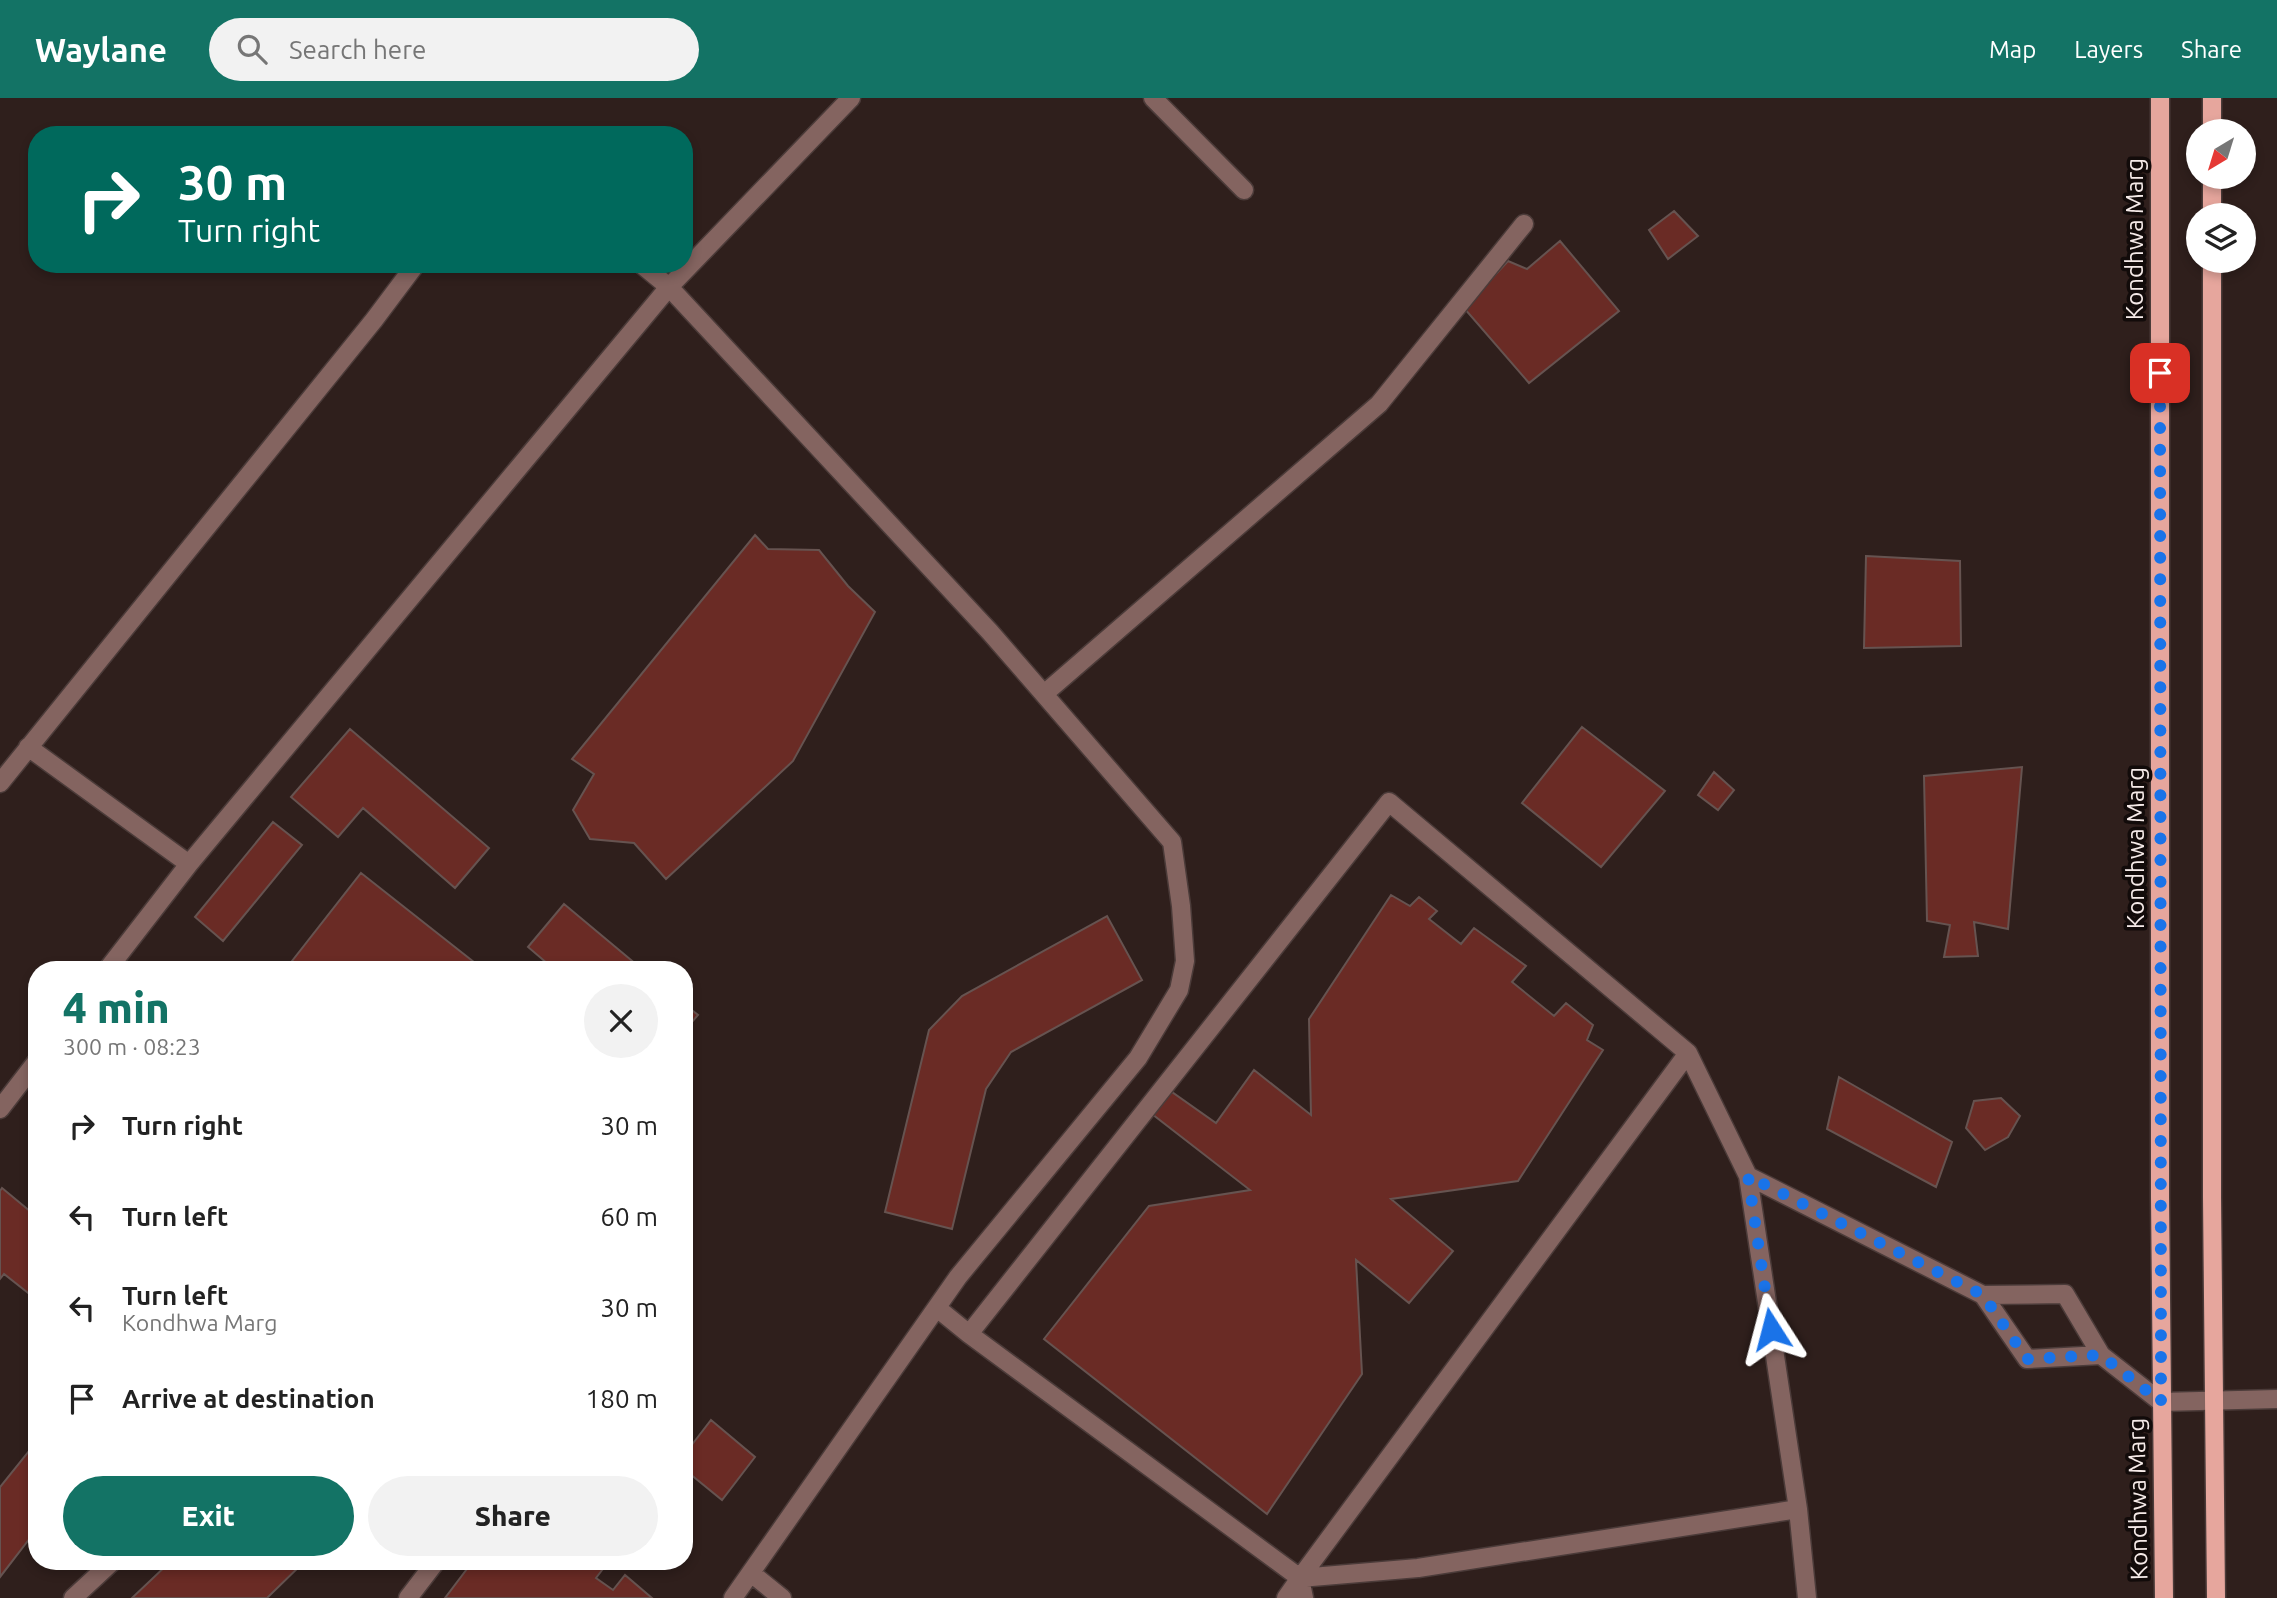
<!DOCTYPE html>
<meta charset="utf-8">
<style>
body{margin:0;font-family:Ubuntu,sans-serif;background:#f2f2f2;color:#222;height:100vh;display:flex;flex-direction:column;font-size:26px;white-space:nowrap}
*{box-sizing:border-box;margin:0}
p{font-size:23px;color:#767676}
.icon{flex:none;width:38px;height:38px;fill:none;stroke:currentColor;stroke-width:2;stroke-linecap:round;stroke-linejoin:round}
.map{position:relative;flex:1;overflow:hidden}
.panel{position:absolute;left:28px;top:863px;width:665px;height:609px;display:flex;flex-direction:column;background:#fff;border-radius:28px;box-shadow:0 4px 10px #0003}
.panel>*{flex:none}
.hud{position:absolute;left:28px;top:28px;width:665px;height:147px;border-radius:28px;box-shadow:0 4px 10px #0003;background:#00695c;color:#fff;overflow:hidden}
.needle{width:46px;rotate:218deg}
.buttons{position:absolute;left:2186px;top:21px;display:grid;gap:14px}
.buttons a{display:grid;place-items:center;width:70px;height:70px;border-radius:50%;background:#fff;box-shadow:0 4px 10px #0003;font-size:35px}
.pin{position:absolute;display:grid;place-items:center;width:60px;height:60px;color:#fff;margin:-30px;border-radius:14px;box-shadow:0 4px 10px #0006}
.me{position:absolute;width:77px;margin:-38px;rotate:351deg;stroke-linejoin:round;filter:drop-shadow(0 0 5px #0008)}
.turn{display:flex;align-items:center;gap:24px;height:147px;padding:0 35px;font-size:32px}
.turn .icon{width:91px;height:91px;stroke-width:2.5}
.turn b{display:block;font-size:49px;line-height:60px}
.round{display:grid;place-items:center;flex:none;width:74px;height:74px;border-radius:37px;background:#f2f2f2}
.summary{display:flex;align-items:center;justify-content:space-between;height:119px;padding:0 35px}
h1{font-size:42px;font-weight:800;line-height:52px;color:#137365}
.primary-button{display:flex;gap:14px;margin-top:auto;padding:14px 35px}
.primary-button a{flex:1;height:80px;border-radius:42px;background:#137365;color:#fff;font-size:28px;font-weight:800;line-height:80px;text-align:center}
.primary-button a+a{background:#f2f2f2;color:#222}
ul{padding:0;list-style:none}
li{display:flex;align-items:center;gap:21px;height:91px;padding:0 35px}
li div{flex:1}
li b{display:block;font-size:26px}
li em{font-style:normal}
header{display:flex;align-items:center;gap:42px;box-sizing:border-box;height:98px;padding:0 35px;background:#137365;color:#fff}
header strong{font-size:33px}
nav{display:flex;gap:38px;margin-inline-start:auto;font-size:24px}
.search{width:490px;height:63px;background:#f2f2f2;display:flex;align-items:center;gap:18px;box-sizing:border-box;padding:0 24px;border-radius:38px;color:#767676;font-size:26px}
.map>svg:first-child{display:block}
</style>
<header>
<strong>Waylane</strong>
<div class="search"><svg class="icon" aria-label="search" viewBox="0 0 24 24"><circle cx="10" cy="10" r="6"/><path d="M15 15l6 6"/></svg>Search here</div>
<nav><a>Map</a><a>Layers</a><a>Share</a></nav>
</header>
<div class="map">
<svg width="2277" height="1500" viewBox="0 0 2277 1500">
<rect width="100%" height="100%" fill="#2f1f1c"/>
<path fill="#6a2b25" stroke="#665350" stroke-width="2" d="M1674,113L1698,138L1668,161L1649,132Z
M1560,143L1619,213L1529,285L1464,210L1508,163L1527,171Z
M755,437L768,451L819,452L848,488L875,514L793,663L666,781L634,745L590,741L573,712L594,676L572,661Z
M1866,458L1960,463L1961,548L1864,550Z
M1582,629L1665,693L1601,769L1522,705Z
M350,631L489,750L455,790L363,710L338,739L291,699Z
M2022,669L2008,831L1974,824L1978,858L1944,859L1950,827L1927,823L1924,678Z
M1714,674L1734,692L1718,712L1698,697Z
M273,724L302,747L223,843L195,819Z
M361,775L484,872H285Z
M1391,797L1410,808L1419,799L1437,813L1429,821L1461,846L1474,830L1526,868L1512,884L1554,918L1566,905L1593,927L1587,942L1603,952L1518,1083L1391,1101L1453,1153L1409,1205L1356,1162L1362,1276L1267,1416L1044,1241L1149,1108L1250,1092L1152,1016L1169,992L1216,1025L1254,972L1311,1017L1309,921Z
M564,806L643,872H555L528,849Z
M1107,818L1142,882L1011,954L986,991L952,1131L885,1114L929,932L962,898Z
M684,906L698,917L684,933Z
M1839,979L1952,1044L1936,1089L1827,1031Z
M2001,1000L2020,1018L2008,1039L1985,1052L1966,1030L1974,1003Z
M2,1090L37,1119V1202L4,1176L0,1181V1093Z
M711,1322L755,1359L722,1402L684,1371V1357Z
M37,1343V1431L0,1479V1389Z
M171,1463H305L267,1500H132Z
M473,1463H609L596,1480L613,1492L625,1477L652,1500H445Z"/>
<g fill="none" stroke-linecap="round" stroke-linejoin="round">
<defs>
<path id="minor" d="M1153,0L1244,92
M641,166L669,189L990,534L1172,744L1181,808L1185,863L1179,892L1138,960L958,1179L733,1500
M1044,596L1379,306L1524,126
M28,649L189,766
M0,685L374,222L416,166
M107,872L189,766L669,189L851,0
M0,1011L37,963
M1748,1078L1983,1197L2065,1196L2101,1257L2161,1304L2277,1301
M1983,1197L2027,1261L2101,1257
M937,1210L969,1236L1300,1480L1418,1470L1798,1411
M969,1236L1389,704L1688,955
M751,1475L782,1500
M1300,1480L1688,955L1748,1078L1798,1411L1807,1500
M73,1500L113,1463
M408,1500L434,1466
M1286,1500L1300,1480L1304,1500"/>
<path id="major" d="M2160,0V1099L2164,1500
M2212,0V33
M2212,79V117
M2212,163V1099L2216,1500"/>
</defs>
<use href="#minor" stroke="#4b3b39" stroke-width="21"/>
<use href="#major" stroke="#4b3b39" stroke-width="21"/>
<use href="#minor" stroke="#846460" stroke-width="18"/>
<use href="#major" stroke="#e6a69d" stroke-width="18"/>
</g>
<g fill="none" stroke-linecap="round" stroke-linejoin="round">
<path stroke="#1a73e8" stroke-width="12" stroke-dasharray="0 21.6" d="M1771,1231L1748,1078L1983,1197L2027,1261L2101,1257L2161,1304L2160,275"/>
</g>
<g text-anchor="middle" stroke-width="7" stroke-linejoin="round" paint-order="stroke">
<g font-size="24" fill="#f5eae8" stroke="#120b0a">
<text transform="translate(2135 141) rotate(-90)" y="8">Kondhwa Marg</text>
<text transform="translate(2136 750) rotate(-90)" y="8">Kondhwa Marg</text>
<text transform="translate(2138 1401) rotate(-91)" y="8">Kondhwa Marg</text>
</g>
</g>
</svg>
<div class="buttons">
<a><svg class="needle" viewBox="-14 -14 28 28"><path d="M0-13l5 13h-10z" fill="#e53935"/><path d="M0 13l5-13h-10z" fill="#767676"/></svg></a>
<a><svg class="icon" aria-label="layers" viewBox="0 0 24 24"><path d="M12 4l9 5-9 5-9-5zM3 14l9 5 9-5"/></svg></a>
</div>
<div class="pin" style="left:2160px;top:275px;background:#d93025"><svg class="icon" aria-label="arrive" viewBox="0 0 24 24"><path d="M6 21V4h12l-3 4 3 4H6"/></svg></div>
<svg class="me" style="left:1771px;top:1231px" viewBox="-20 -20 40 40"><path d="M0-17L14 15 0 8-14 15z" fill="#1a73e8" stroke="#fff" stroke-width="4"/></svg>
<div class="hud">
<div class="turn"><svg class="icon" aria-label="right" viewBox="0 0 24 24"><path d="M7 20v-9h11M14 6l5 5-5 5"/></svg><div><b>30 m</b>Turn right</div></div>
</div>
<section class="panel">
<div class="summary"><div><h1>4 min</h1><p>300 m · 08:23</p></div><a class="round"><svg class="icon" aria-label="close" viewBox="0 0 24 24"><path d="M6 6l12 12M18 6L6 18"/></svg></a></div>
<ul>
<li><svg class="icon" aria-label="right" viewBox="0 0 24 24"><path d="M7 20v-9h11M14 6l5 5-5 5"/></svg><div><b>Turn right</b></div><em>30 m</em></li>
<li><svg class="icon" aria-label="left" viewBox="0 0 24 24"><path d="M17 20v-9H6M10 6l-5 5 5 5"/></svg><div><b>Turn left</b></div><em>60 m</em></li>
<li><svg class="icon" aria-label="left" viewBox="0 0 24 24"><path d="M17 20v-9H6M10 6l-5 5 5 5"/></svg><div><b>Turn left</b><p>Kondhwa Marg</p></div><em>30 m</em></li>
<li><svg class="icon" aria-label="arrive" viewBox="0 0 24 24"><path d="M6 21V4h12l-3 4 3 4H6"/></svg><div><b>Arrive at destination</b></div><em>180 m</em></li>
</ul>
<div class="primary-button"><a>Exit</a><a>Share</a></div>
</section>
</div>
